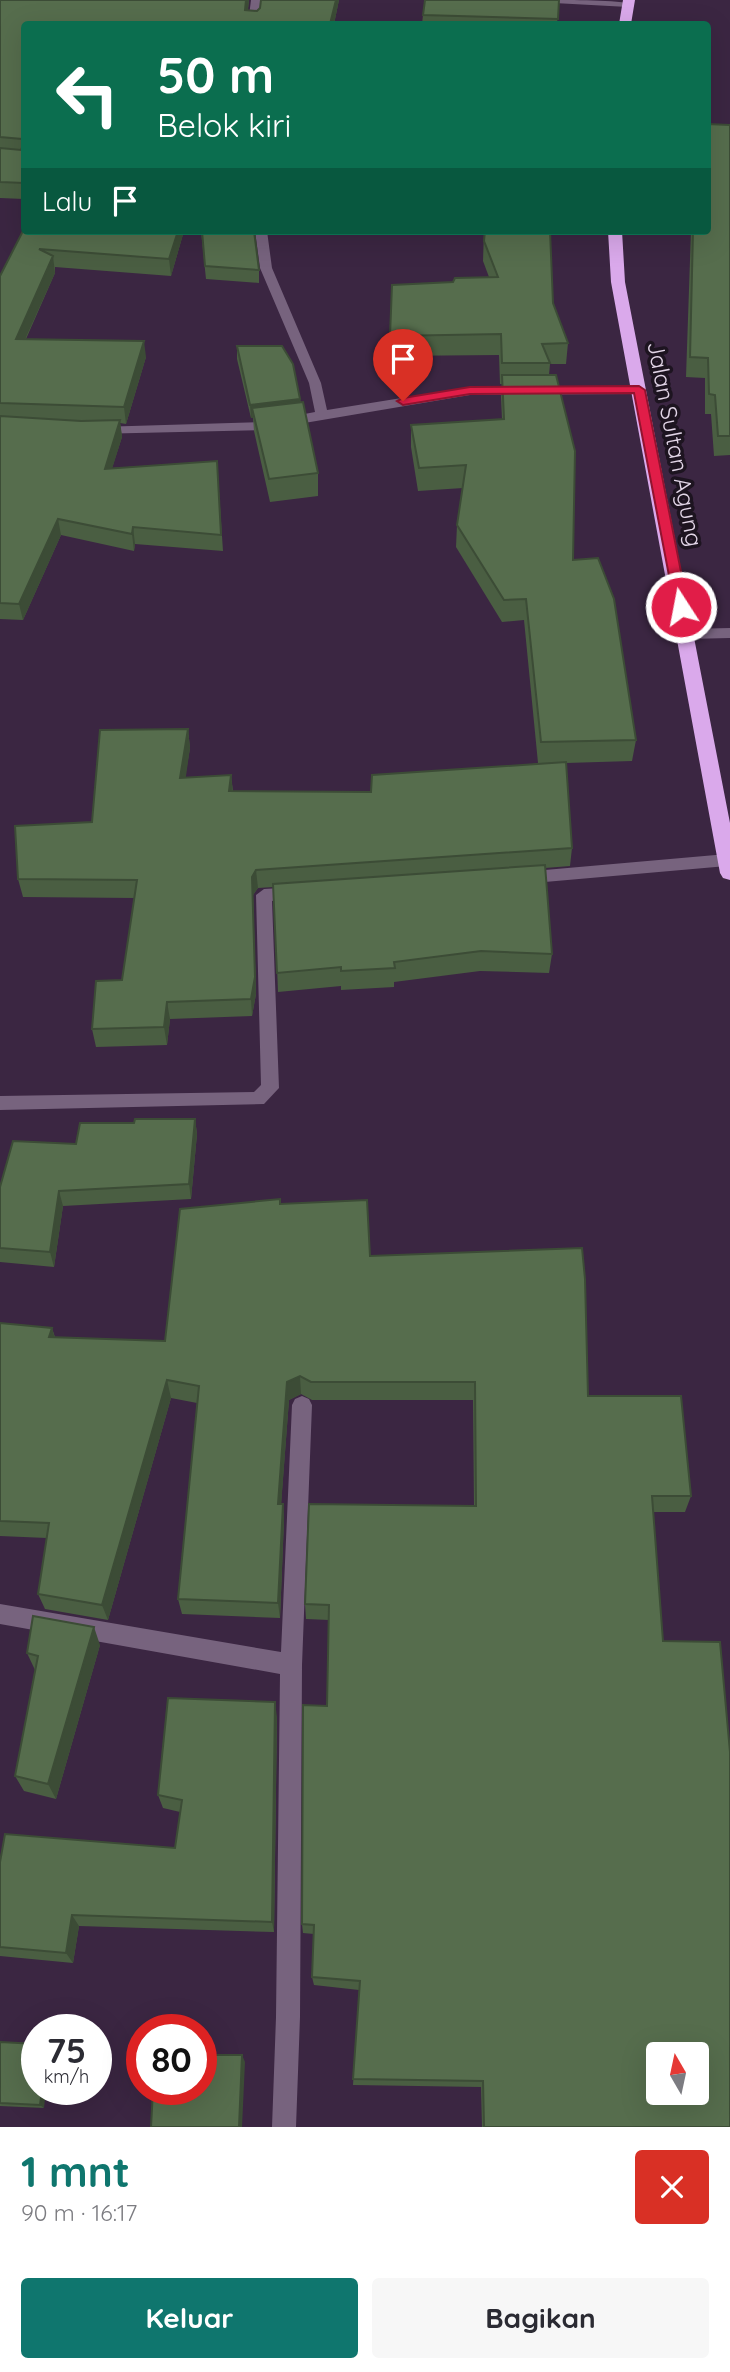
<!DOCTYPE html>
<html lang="id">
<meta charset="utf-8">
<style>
body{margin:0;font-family:Quicksand,sans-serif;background:#f7f7f7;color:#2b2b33;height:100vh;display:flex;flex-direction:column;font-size:26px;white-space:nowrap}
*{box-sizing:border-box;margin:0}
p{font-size:23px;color:#7c7c81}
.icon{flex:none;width:38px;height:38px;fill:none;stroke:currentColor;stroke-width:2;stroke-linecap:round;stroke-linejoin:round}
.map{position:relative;height:2127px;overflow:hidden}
.panel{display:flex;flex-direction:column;background:#fff;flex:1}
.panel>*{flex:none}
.hud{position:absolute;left:21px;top:21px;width:690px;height:214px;border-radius:7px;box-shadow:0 7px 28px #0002;background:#0b6e4f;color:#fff;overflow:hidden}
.needle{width:46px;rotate:351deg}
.buttons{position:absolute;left:646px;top:2042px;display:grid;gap:14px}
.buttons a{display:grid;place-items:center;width:63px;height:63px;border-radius:7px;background:#fff;box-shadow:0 7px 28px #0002;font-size:35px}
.speed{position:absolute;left:21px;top:2014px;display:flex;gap:14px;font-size:35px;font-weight:700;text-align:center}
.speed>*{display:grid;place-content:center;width:91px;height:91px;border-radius:50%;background:#fff;box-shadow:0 7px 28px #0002;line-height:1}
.speed small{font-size:18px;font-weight:400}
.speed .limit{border:10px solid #d22;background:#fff;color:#111}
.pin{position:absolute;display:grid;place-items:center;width:60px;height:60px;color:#fff;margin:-72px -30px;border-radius:50% 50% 50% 0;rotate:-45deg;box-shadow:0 0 7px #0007}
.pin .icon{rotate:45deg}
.me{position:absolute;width:77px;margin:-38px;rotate:349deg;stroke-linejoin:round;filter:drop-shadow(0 0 5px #0008)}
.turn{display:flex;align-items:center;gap:24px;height:147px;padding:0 21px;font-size:32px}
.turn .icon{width:91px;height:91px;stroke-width:2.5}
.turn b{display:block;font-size:49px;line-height:60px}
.then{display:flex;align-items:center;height:66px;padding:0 21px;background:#0003;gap:14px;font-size:26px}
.round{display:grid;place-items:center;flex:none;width:74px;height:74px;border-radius:7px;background:#f7f7f7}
.head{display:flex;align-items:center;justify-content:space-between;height:119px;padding:0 21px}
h1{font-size:42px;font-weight:800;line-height:52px;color:#0f766e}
.action{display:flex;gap:14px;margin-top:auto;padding:14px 21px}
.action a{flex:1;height:80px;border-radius:7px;background:#0f766e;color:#fff;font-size:28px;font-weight:800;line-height:80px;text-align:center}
.action a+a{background:#f7f7f7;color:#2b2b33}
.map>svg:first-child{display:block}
</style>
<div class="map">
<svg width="730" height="2127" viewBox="0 0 730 2127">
<rect width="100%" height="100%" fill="#3b2642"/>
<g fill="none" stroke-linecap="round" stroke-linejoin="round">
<path fill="#77637e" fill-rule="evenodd" d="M251,0H261L258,24H248Z
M549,0C568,0 619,0 633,4L628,7L554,3Z
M255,231H267L272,268L321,383L327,410L470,387L639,386L646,390L639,394L470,395L263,430L93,434V428L98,427L263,422L315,412L309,383L260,268Z
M730,628V638L687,639L680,634L687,629Z
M727,854L730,855V865L727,866L522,884L514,878L522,872Z
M298,887L304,889L306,893L304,897L272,901L279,1088L264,1104L0,1110V1096L254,1092L261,1085L256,895L264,889Z
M302,1396L309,1399L312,1405L302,1665L300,2017L296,2127H272L276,2017L280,1674L0,1624V1604L281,1652L292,1405L295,1399Z"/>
<path fill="#daa9eb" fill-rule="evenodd" d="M623,0H635L631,24H619Z
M608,231H622L625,282L730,823V880L723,878L720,873L611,282Z"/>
</g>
<path fill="#4a5e42" d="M0,0H249L248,10L257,11L260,8L261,0H339L334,24H24V199L0,198Z
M559,0L557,24H422L423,15Z
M730,125V455L714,456L711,414H705V378L686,377L691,231H707Z
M24,231H184L171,276L55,267V273L26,339L146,357L126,424L120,423L122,437L112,468L217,461L223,551L135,544L134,551L61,535L23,620L0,619V276Z
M201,231L259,270V283L206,279Z
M484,231L553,303L568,343L566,364H550L549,375L573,560L636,740L632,761L566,763L572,848L570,866L545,868L552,954L549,973L480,971L394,982V987L341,990V986L278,992L274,887L258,888L253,895L256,994L252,1016L170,1019L167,1045L96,1047L92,1029L122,980L135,898L23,897L18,879L92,822L188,729L190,748L185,778L231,775L233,791L371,792L538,763L524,620L502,622L456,547L457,525L463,488L418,491L411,447V425L502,419L501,397L502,384H500L499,355L389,356L390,336L453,282L489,277L483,261Z
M237,346L300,399L318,473V496L270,502L254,431L253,418H251L237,359Z
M195,1119L197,1134L191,1199L63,1206L54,1267L0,1262V1187L76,1144L134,1123Z
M280,1204L370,1256L588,1396L691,1496L685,1512H653L663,1641L730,2127H482L481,2087L353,2085L359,1990L314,1985L312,1977L314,1934L303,1933L302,1924L327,1706L329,1620L306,1619L305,1604L474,1506L473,1400H312L301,1394L289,1400L281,1504H283L284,1520L280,1618L182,1614L178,1599L197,1403L171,1398L108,1620L45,1609L38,1594L47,1538L0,1536V1323L52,1328L55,1337L165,1341Z
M100,1645L56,1799L24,1791L15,1776L35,1670L27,1653Z
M277,1717L274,1932L79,1926L73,1963L0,1956V1862L175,1848L180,1812L163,1808L158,1795Z
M0,2042L44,2108L0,2106Z"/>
<path fill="#3c4c36" d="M246,0H249L246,24L245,10Z
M336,0H339L334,24H330Z
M178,231H184L171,276L169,259Z
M53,256L55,273L18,355L16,339Z
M144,341L146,357L126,424L124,407Z
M300,399L301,412L252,408L253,418H251L250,405Z
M120,420L122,437L107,485L105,469Z
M58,519L61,535L23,620L19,604Z
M133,527L135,544L134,551L132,534Z
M188,729L190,748L183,797L180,778Z
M231,775L233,794L229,791Z
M256,870L258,888L253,895L256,994L252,1016L251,999L252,877Z
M167,1002L170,1019L167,1045L164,1027Z
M195,1119L197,1134L191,1199L189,1184Z
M59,1191L63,1206L54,1267L50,1252Z
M52,1328L57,1346L49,1337Z
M300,1376L301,1394L289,1400L280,1520L278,1504L287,1382Z
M167,1380L171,1398L108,1620L102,1605Z
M283,1504L284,1520L280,1618L278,1603Z
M94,1627L100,1645L56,1799L48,1784Z
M275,1702L277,1717L274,1932L272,1922Z
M72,1915L79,1926L73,1963L66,1953Z
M242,2055L245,2062L242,2127H239Z
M42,2090H46L44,2108L40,2105Z"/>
<path fill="#566d4d" stroke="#3c4c36" stroke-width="2" fill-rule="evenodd" d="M0,0H246L245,10L257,11L260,8L261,0H336L330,24H24V183L0,182V148L21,150L24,142L22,139L0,137Z
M425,0H559L558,19L423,15Z
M707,124L730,125V436H718L715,395L709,394L708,358L690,357L693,231H707Z
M24,229V231H178L169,259L39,249L53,256L16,339L144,341L124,407L0,403V276Z
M202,231H254L259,270L205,266Z
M485,231H550L553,303L568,343L542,344L550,363H502L501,334L390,336L392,285L453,282L455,278L498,277L484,241Z
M237,346H282L293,364L300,399L250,405Z
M502,375H556L575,451L573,560L598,558L614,599L636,740L541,742L526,599L504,600L457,525L466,465L419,468L411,425L504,419Z
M303,402L318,473L269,479L252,408Z
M0,416L81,421L120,420L105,469L217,461L221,535L133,527L132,534L58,519L19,604L0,603Z
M188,729L180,778L231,775L229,791L371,792L372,775L566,762L572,848L256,870L252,877L255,977L251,999L167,1002L164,1027L92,1029L96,981L122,980L137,880L18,879L15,826L92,822L100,730Z
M545,865L552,954L481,951L394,962L395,968L341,971V967L277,973L273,884Z
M135,1119H195L189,1184L59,1191L50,1252L0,1248V1187L13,1141L76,1144L80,1123H134Z
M280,1199V1204L367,1200L370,1256L582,1248L585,1279L588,1396H681L691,1496H652L663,1641L720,1642L730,1752V2127H484L483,2081L353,2079L360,1981L312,1977L314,1925L302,1924L303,1705L327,1706L329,1605L305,1604L309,1504L476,1506L475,1382H311L300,1376L287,1382L278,1504H283L278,1603L178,1599L199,1386L167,1380L102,1605L38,1594L49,1523L0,1521V1323L52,1328L49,1337L165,1341L180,1209ZM658,2054H696V2093H658Z
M33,1616L94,1627L48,1784L15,1776L38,1656L27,1653Z
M168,1698L275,1702L272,1922L72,1915L66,1953L0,1947V1862L5,1834L175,1848L182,1800L158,1795Z
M0,2042L37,2044V2090H42L40,2105L0,2103Z
M201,2055H242L239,2127H151L153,2090H201Z"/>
<path fill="#e11d48" stroke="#92132f" stroke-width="2" d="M639,386L645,390L688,607L681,612L675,607L634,393L470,394L403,405L397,401L403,398L470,387Z"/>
<g text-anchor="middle" stroke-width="7" stroke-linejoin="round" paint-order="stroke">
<g font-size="23" fill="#e3d6e8" stroke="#1d1420">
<text transform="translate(675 444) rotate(79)" y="8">Jalan Sultan Agung</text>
</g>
</g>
</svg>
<div class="buttons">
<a><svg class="needle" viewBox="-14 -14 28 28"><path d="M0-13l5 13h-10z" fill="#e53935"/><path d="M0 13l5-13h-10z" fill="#7c7c81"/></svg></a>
</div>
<div class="speed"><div>75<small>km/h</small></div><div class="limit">80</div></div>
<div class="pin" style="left:403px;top:401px;background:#d93025"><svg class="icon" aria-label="arrive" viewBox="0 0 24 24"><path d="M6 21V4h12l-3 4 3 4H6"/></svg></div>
<svg class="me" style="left:681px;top:607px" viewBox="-20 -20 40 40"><circle r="17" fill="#e11d48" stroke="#fff" stroke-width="3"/><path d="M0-11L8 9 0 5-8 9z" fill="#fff"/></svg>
<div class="hud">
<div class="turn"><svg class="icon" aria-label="left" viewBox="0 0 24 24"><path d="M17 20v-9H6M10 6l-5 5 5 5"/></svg><div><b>50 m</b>Belok kiri</div></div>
<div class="then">Lalu<svg class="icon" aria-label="arrive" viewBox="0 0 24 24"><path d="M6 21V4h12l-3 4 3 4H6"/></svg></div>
</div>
</div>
<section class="panel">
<div class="head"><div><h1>1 mnt</h1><p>90 m · 16:17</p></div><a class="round" style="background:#d93025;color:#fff"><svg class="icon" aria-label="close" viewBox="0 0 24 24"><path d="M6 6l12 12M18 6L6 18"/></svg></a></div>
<div class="action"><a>Keluar</a><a>Bagikan</a></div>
</section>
